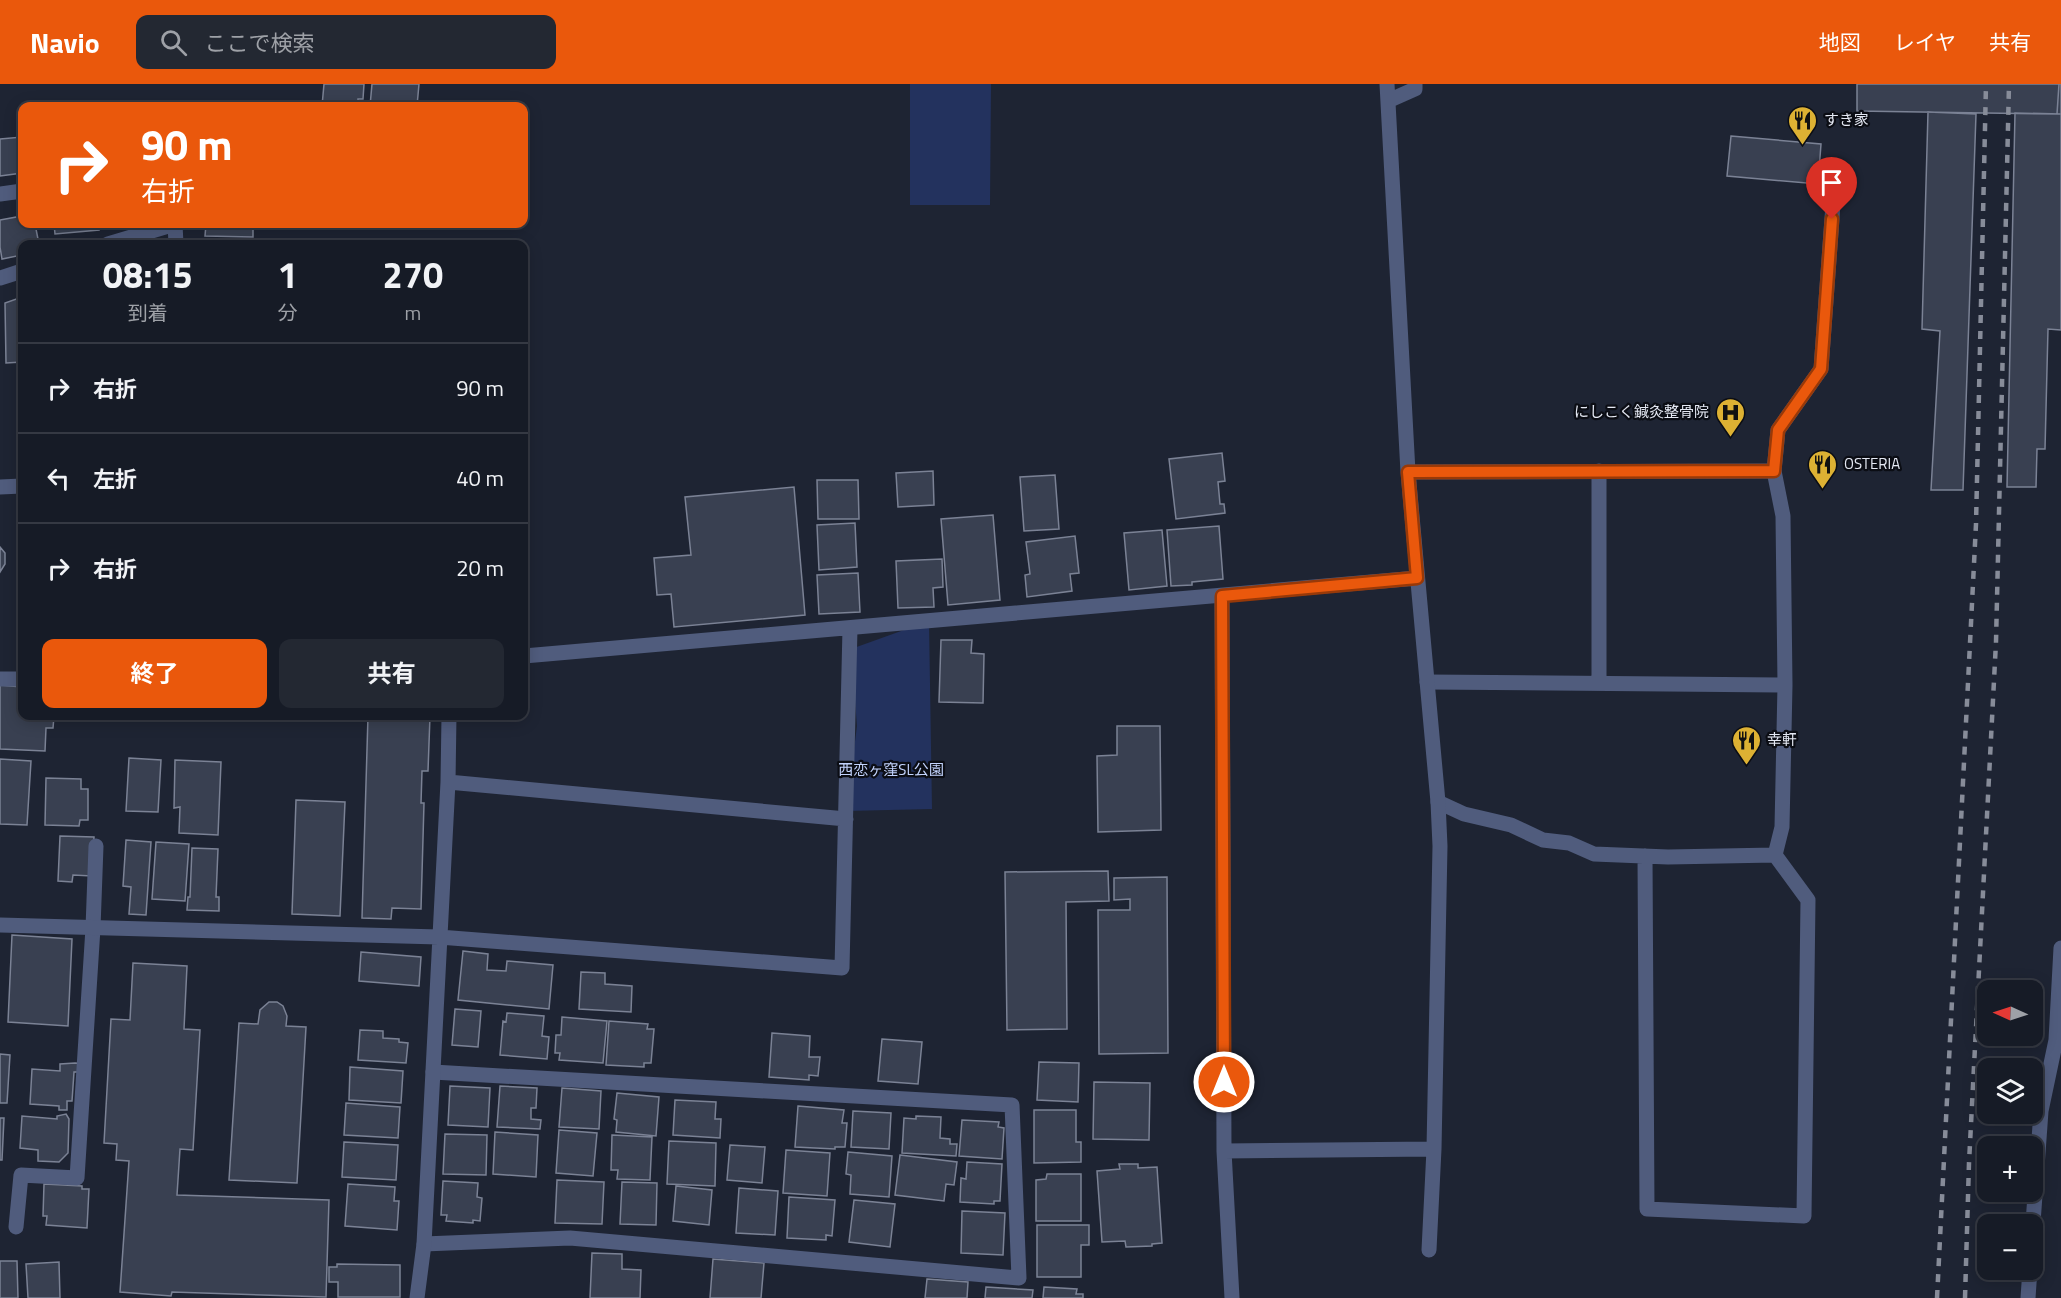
<!DOCTYPE html>
<html lang="ja">
<meta charset="utf-8">
<style>
body{margin:0;font-family:"Titillium Web","Noto Sans JP",sans-serif;background:#232832;color:#f1f3f6;height:100vh;display:flex;flex-direction:column;font-size:22px;white-space:nowrap}
*{box-sizing:border-box;margin:0}
p{font-size:20px;color:#9ea1a7}
.icon{flex:none;width:33px;height:33px;fill:none;stroke:currentColor;stroke-width:2;stroke-linecap:round;stroke-linejoin:round}
.map{position:relative;flex:1;overflow:hidden}
.panel{position:absolute;left:18px;top:156px;width:510px;height:480px;display:flex;flex-direction:column;background:#161b26;border-radius:12px;box-shadow:0 3px 15px #0003,0 0 0 2px #353943}
.panel>*{flex:none}
.hud{position:absolute;left:18px;top:18px;width:510px;height:126px;border-radius:12px;box-shadow:0 3px 15px #0003,0 0 0 2px #353943;background:#ea580c;color:#fff;overflow:hidden}
.needle{width:39px;rotate:273deg}
.tools{position:absolute;left:1977px;top:896px;display:grid;gap:12px}
.tools a{display:grid;place-items:center;width:66px;height:66px;border-radius:12px;background:#161b26;box-shadow:0 3px 15px #0003,0 0 0 2px #353943;font-size:30px}
.pin{position:absolute;display:grid;place-items:center;width:51px;height:51px;color:#fff;margin:-62px -26px;border-radius:50% 50% 50% 0;rotate:-45deg;box-shadow:0 0 6px #0007}
.pin .icon{rotate:45deg}
.me{position:absolute;width:66px;margin:-33px;rotate:0deg;stroke-linejoin:round;filter:drop-shadow(0 0 4px #0008)}
.turn{display:flex;align-items:center;gap:21px;height:126px;padding:0 24px;font-size:27px}
.turn .icon{width:78px;height:78px;stroke-width:2.5}
.turn b{display:block;font-size:42px;line-height:51px}
.eta{display:flex;justify-content:space-evenly;align-items:center;height:102px;text-align:center}
.eta b{font-size:36px;font-weight:700;line-height:42px}
.button{display:flex;gap:12px;margin-top:auto;padding:12px 24px}
.button a{flex:1;height:69px;border-radius:12px;background:#ea580c;color:#fff;font-size:24px;font-weight:700;line-height:69px;text-align:center}
.button a+a{background:#232832;color:#f1f3f6}
ul{padding:0;list-style:none}
li{display:flex;align-items:center;gap:18px;height:90px;padding:0 24px;border-top:2px solid #353943}
li div{flex:1}
li b{display:block;font-size:22px}
li em{font-style:normal}
header{display:flex;align-items:center;gap:36px;box-sizing:border-box;height:84px;padding:0 30px;background:#ea580c;color:#fff}
header strong{font-size:28px}
nav{display:flex;gap:33px;margin-inline-start:auto;font-size:21px}
.search{width:420px;height:54px;background:#232832;display:flex;align-items:center;gap:15px;box-sizing:border-box;padding:0 21px;border-radius:12px;color:#9ea1a7;font-size:22px}
.map>svg:first-child{display:block}
</style>
<header>
<strong>Navio</strong>
<div class="search"><svg class="icon" aria-label="search" viewBox="0 0 24 24"><circle cx="10" cy="10" r="6"/><path d="M15 15l6 6"/></svg>ここで検索</div>
<nav><a>地図</a><a>レイヤ</a><a>共有</a></nav>
</header>
<div class="map">
<svg width="2061" height="1214" viewBox="0 0 2061 1214">
<rect width="100%" height="100%" fill="#1e2433"/>
<path fill="#23325e" d="M910,0H991L990,121H910Z
M929,537L932,725L846,727L857,642L851,565Z"/>
<path fill="#394051" stroke="#7b8295" stroke-width="1.5" d="M324,0H364L363,15H358V22H322Z
M372,0H419L417,22H370Z
M1857,0H2059L2057,30L1857,27Z
M2059,0H2061V30H2057Z
M1928,28L1976,30L1963,406H1931L1940,247L1922,245Z
M2015,29L2061,30V246L2048,245L2045,365H2037L2036,403H2007Z
M1731,52L1821,60L1818,100L1727,92Z
M22,53V89L0,92V55Z
M22,132V140H35L39,160H22V171L2,175L0,163V136Z
M54,140H98L99,146L55,150Z
M206,140H253V153L205,152Z
M22,213V278L6,279L5,219Z
M1222,369L1225,397L1218,398L1220,420H1224L1225,429L1176,435L1169,375Z
M933,387L934,421L898,423L896,389Z
M1055,391L1059,445L1024,447L1020,393Z
M817,396H858L859,435H818Z
M794,403L805,531L674,543L671,510L657,511L654,474L691,471L685,413Z
M993,431L1000,516L948,521L941,435Z
M855,439L857,483L819,486L817,441Z
M1219,442L1223,495L1192,498V501L1171,502L1167,446Z
M1162,446L1167,502L1129,506L1124,449Z
M1075,452L1079,489L1070,490L1072,507L1027,513L1025,491L1030,490L1026,458Z
M0,463L5,469V480L0,488Z
M942,475L943,503L933,504L934,523L898,524L896,477Z
M858,489L860,528L819,530L817,491Z
M941,556H972L971,569L984,570L983,619L939,618Z
M0,601L22,603V632H54L53,644H46L45,667L0,665Z
M368,632H430L428,687H422L421,719H424L421,825L392,824L391,835L362,834Z
M1117,642H1160L1161,746L1098,748L1097,672L1117,671Z
M129,674L161,676L158,728L126,727Z
M0,675L31,677L27,741L0,740Z
M175,676L221,678L218,751L179,749L180,723L174,724Z
M46,694L81,695V705H88V736H80L79,742L45,741Z
M296,716L345,718L340,832L292,830Z
M60,752L94,753L92,792L73,791L72,798L58,797Z
M126,756L151,758L146,831L129,830L131,803L123,802Z
M156,758L189,760L185,817L152,815Z
M192,764L218,765L216,813H219V827L187,826L188,813H190Z
M1108,787L1109,817L1066,818L1067,945L1007,946L1005,788Z
M1167,793L1168,969L1099,970L1098,826H1130V815L1114,816V794Z
M12,851L72,855L68,942L8,938Z
M463,867L488,870L487,886L506,887L507,877L553,881L549,925L458,916Z
M361,868L421,873L419,902L359,897Z
M133,879L187,882L184,945L200,946L193,1066L180,1065L177,1111L329,1116L326,1213L172,1208L171,1212L120,1208L129,1077L116,1076L117,1060L104,1059L111,935L130,936Z
M581,888L605,889V900L632,902L631,928L579,925Z
M269,918H277L283,922L287,932L286,942L306,943L297,1099L229,1096L239,939L258,940L260,926Z
M455,925L481,927L478,963L452,961Z
M507,929L544,932L542,952L549,953L547,975L500,971L503,937L506,938Z
M562,933L607,937L603,979L559,976L560,969H555L556,951H561Z
M609,937L648,940L647,945H654L651,979H644V983L606,981Z
M360,946L383,947V954L399,955V958L408,959L406,979L358,976Z
M772,949L810,952L809,973H820L818,992L809,991V996L769,993Z
M882,955L922,958L918,1000L878,997Z
M0,970L10,971L7,1019H0Z
M1039,978L1079,979L1078,1018L1037,1016Z
M75,979L86,980L85,988H74L72,1017H67V1026H59V1022L30,1020L32,985L60,987V980Z
M350,983L403,987L401,1019L349,1016Z
M1094,998L1150,999L1149,1056L1093,1055Z
M450,1002L490,1004L488,1043L448,1041Z
M500,1002L537,1004L536,1024H531V1035L541,1036L540,1045L497,1043Z
M562,1004L601,1007L599,1045L559,1043Z
M617,1009L659,1013L656,1052L616,1048L617,1036L614,1035Z
M675,1016L716,1018L715,1035H721L720,1054L673,1051Z
M346,1019L400,1023L398,1054L344,1051Z
M798,1022L844,1026L842,1039H847L845,1063H835V1065L795,1063Z
M1034,1026H1076V1058H1081V1078L1034,1079Z
M853,1027L891,1029L889,1065L851,1063Z
M66,1030L69,1035L68,1069L59,1078L38,1077V1066L20,1064L22,1032L57,1035V1032Z
M916,1032L941,1033L940,1054L950,1055V1060H957L956,1072L902,1069L904,1034L916,1035Z
M0,1034H4L2,1076H0Z
M962,1036L999,1038L998,1043L1004,1044L1002,1075L959,1072Z
M559,1046L597,1049L593,1092L556,1089Z
M495,1048L538,1051L536,1093L493,1090Z
M445,1050L487,1051L486,1091L443,1090Z
M612,1051L652,1053L650,1096L617,1095L618,1086H611Z
M669,1057L716,1059L715,1102L667,1100Z
M344,1058L398,1061L396,1096L342,1093Z
M730,1061L765,1063L762,1099L727,1096Z
M786,1066L830,1069L827,1112L783,1109Z
M848,1068L892,1072L889,1113L850,1110L851,1091L846,1090Z
M900,1071L957,1078L954,1101L946,1100L944,1117L895,1111Z
M967,1078L1002,1080L1000,1117H994V1120L960,1118L961,1094L966,1095Z
M1119,1080H1138V1084L1157,1083L1162,1159L1152,1160V1162L1126,1163L1125,1157L1102,1158L1097,1087L1120,1085Z
M1047,1090H1081V1137H1036V1096L1046,1095Z
M557,1096L604,1098L602,1140L555,1139Z
M443,1097L478,1099L477,1113L482,1114L480,1137L473,1136V1139L446,1137L447,1131H441Z
M622,1098L657,1099L656,1141L620,1140Z
M44,1100L82,1102V1105H89L87,1144L46,1141L47,1132H43Z
M348,1100L395,1103L394,1117H399L397,1146L345,1142Z
M676,1102L712,1106L709,1141L673,1137Z
M739,1104L778,1107L775,1151L736,1149Z
M789,1113L835,1116L832,1152L826,1151V1156L787,1154Z
M854,1116L895,1120L890,1163L849,1158Z
M962,1127L1005,1129L1003,1171L961,1169Z
M1037,1141H1089V1161H1081V1193H1037Z
M592,1169L622,1170V1185L641,1186L640,1214H590Z
M713,1175L764,1179L761,1214H710Z
M0,1177H17L18,1214H0Z
M59,1178L60,1214H28L26,1180Z
M337,1180L400,1181V1213H338V1198H329V1183H337Z
M927,1195L968,1198L967,1214H925Z
M986,1203L1033,1206L1032,1214H985Z
M1044,1203L1077,1205L1076,1210H1083V1214H1043Z"/>
<g fill="none" stroke-linecap="round" stroke-linejoin="round">
<path stroke="#505c7d" stroke-width="15" d="M0,110L22,107
M1599,387V598
M0,595H22
M1427,598L1785,601
M1438,718L1464,730L1511,741L1543,756L1569,759L1594,770L1668,773L1775,771
M1775,771L1782,743L1785,601L1783,432L1774,387L1778,346L1821,285L1835,93
M1645,772L1647,1125L1804,1132L1808,816L1775,771
M16,1143L21,1091L77,1094L93,844L96,762
M424,1160L570,1154L1019,1194L1012,1021L433,988"/>
<path stroke="#505c7d" stroke-width="15" d="M1387,0L1408,388L1438,718L1440,762L1434,1065L1429,1166
M1388,17L1415,5V0
M108,160L175,140L176,160
M0,194L22,187
M1408,388L1774,387
M0,403L22,402
M1222,512L1224,1067L1232,1214
M524,572L1417,494
M448,698L846,735
M0,841L439,853L842,884L850,544
M1224,1067L1434,1065
M2032,1153L2041,1027L2056,956L2061,864
M417,1214L424,1160L448,698L449,632
M2028,1214L2030,1185"/>
<path stroke="#878c99" stroke-width="4.5" stroke-dasharray="8 8" stroke-linecap="butt" d="M1937,1214L1976,440L1986,0
M1965,1214L1969,1079L1996,558L2009,0"/>
</g>
<g fill="none" stroke-linecap="round" stroke-linejoin="round">
<defs>
<path id="route" d="M1224,998L1222,512L1417,494L1408,388L1774,387L1778,346L1821,285L1832,135"/>
</defs>
<use href="#route" stroke="#983908" stroke-width="15"/>
<use href="#route" stroke="#ea580c" stroke-width="10"/>
</g>
<defs>
<symbol id="restaurant-pin" viewBox="-11 -11 22 30"><path d="M0 17L-7.5 6A9.5 9.5 0 1 1 7.5 6Z" fill="#ddb133" stroke="#0b0d14"/><path d="M-5-6h1v4h1v-4h1v4h1v-4h1v5L-1.5 .5V6h-2V.5L-5-1ZM5-6V6H3V1.5H1.5Q1.5-4 5-6Z" fill="#111"/></symbol>
<symbol id="hospital-pin" viewBox="-11 -11 22 30"><path d="M0 17L-7.5 6A9.5 9.5 0 1 1 7.5 6Z" fill="#ddb133" stroke="#0b0d14"/><path d="M-5-5h3v3.5h4V-5h3V5h-3V1.5h-4V5h-3Z" fill="#111"/></symbol>
</defs>
<g fill-rule="evenodd">
<use href="#restaurant-pin" x="1786" y="20" width="33" height="45"/>
<use href="#hospital-pin" x="1714" y="312" width="33" height="45"/>
<use href="#restaurant-pin" x="1806" y="364" width="33" height="45"/>
<use href="#restaurant-pin" x="1730" y="640" width="33" height="45"/>
</g>
<g text-anchor="middle" stroke-width="4.5" stroke-linejoin="round" paint-order="stroke">
<g font-size="15" fill="#e4e8f3" stroke="#0b0d14" text-anchor="start">
<text x="1824" y="41">すき家</text>
<text x="1709" y="333" text-anchor="end">にしこく鍼灸整骨院</text>
<text x="1844" y="385">OSTERIA</text>
<text x="1767" y="661">幸軒</text>
</g>
<g font-size="15" fill="#c3d4fe" stroke="#0b0d14">
<text x="891" y="691">西恋ヶ窪SL公園</text>
</g>
</g>
</svg>
<div class="tools">
<a><svg class="needle" viewBox="-14 -14 28 28"><path d="M0-13l5 13h-10z" fill="#e53935"/><path d="M0 13l5-13h-10z" fill="#9ea1a7"/></svg></a>
<a><svg class="icon" aria-label="layers" viewBox="0 0 24 24"><path d="M12 4l9 5-9 5-9-5zM3 14l9 5 9-5"/></svg></a>
<a>+</a>
<a>−</a>
</div>
<div class="pin" style="left:1832px;top:135px;background:#d93025"><svg class="icon" aria-label="arrive" viewBox="0 0 24 24"><path d="M6 21V4h12l-3 4 3 4H6"/></svg></div>
<svg class="me" style="left:1224px;top:998px" viewBox="-20 -20 40 40"><circle r="17" fill="#ea580c" stroke="#fff" stroke-width="3"/><path d="M0-11L8 9 0 5-8 9z" fill="#fff"/></svg>
<div class="hud">
<div class="turn"><svg class="icon" aria-label="right" viewBox="0 0 24 24"><path d="M7 20v-9h11M14 6l5 5-5 5"/></svg><div><b>90 m</b>右折</div></div>
</div>
<section class="panel">
<div class="eta">
<div><b>08:15</b><p>到着</p></div>
<div><b>1</b><p>分</p></div>
<div><b>270</b><p>m</p></div>
</div>
<ul>
<li><svg class="icon" aria-label="right" viewBox="0 0 24 24"><path d="M7 20v-9h11M14 6l5 5-5 5"/></svg><div><b>右折</b></div><em>90 m</em></li>
<li><svg class="icon" aria-label="left" viewBox="0 0 24 24"><path d="M17 20v-9H6M10 6l-5 5 5 5"/></svg><div><b>左折</b></div><em>40 m</em></li>
<li><svg class="icon" aria-label="right" viewBox="0 0 24 24"><path d="M7 20v-9h11M14 6l5 5-5 5"/></svg><div><b>右折</b></div><em>20 m</em></li>
</ul>
<div class="button"><a>終了</a><a>共有</a></div>
</section>
</div>
